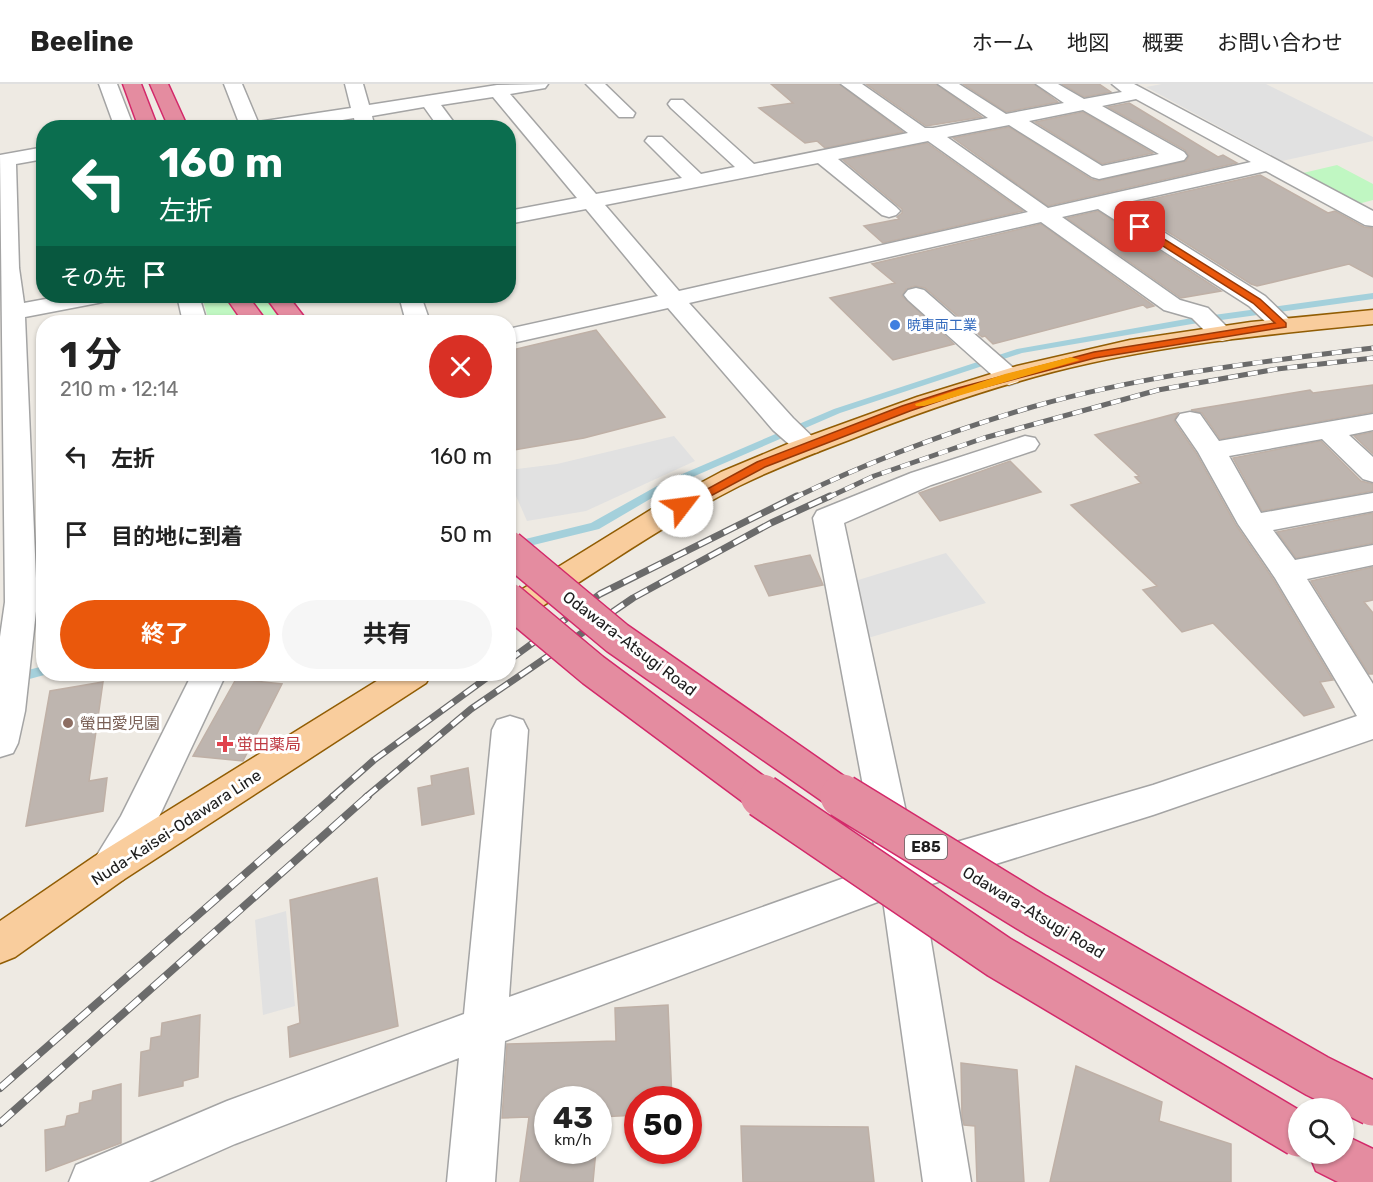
<!DOCTYPE html>
<html lang="ja">
<meta charset="utf-8">
<style>
body{margin:0;font-family:Rubik,"Noto Sans JP",sans-serif;background:#f6f6f6;color:#222;height:100vh;display:flex;flex-direction:column;font-size:22px;white-space:nowrap}
*{box-sizing:border-box;margin:0}
p{font-size:20px;color:#767676}
.icon{flex:none;width:33px;height:33px;fill:none;stroke:currentColor;stroke-width:2;stroke-linecap:round;stroke-linejoin:round}
.map{position:relative;flex:1;overflow:hidden}
.details{position:absolute;left:36px;top:231px;width:480px;height:366px;display:flex;flex-direction:column;background:#fff;border-radius:24px;box-shadow:0 2px 4px #0004}
.details>*{flex:none}
.guide{position:absolute;left:36px;top:36px;width:480px;height:183px;border-radius:24px;box-shadow:0 2px 4px #0004;background:#0b6e4f;color:#fff;overflow:hidden}
.buttons{position:absolute;left:1288px;top:1014px;display:grid;gap:12px}
.buttons a{display:grid;place-items:center;width:66px;height:66px;border-radius:50%;background:#fff;box-shadow:0 2px 4px #0004;font-size:30px}
.speed{position:absolute;left:534px;top:1002px;display:flex;gap:12px;font-size:30px;font-weight:700;text-align:center}
.speed>*{display:grid;place-content:center;width:78px;height:78px;border-radius:50%;background:#fff;box-shadow:0 2px 4px #0004;line-height:1}
.speed small{font-size:15px;font-weight:400}
.speed .limit{border:9px solid #d22;background:#fff;color:#111}
.pin{position:absolute;display:grid;place-items:center;width:51px;height:51px;color:#fff;margin:-26px;border-radius:12px;box-shadow:0 3px 9px #0006}
.me{position:absolute;width:66px;margin:-33px;rotate:60deg;stroke-linejoin:round;filter:drop-shadow(0 0 4px #0008)}
.turn{display:flex;align-items:center;gap:21px;height:126px;padding:0 24px;font-size:27px}
.turn .icon{width:78px;height:78px;stroke-width:2.5}
.turn b{display:block;font-size:42px;line-height:51px}
.then{display:flex;align-items:center;height:57px;padding:0 24px;background:#0003;gap:12px;font-size:22px}
.round{display:grid;place-items:center;flex:none;width:63px;height:63px;border-radius:32px;background:#f6f6f6}
.head{display:flex;align-items:center;justify-content:space-between;height:102px;padding:0 24px}
h1{font-size:36px;font-weight:700;line-height:45px}
.action{display:flex;gap:12px;margin-top:auto;padding:12px 24px}
.action a{flex:1;height:69px;border-radius:36px;background:#ea580c;color:#fff;font-size:24px;font-weight:700;line-height:69px;text-align:center}
.action a+a{background:#f6f6f6;color:#222}
ul{padding:0;list-style:none}
li{display:flex;align-items:center;gap:18px;height:78px;padding:0 24px}
li div{flex:1}
li b{display:block;font-size:22px}
li em{font-style:normal}
header{display:flex;align-items:center;gap:36px;box-sizing:border-box;height:84px;padding:0 30px;background:#fff;border-bottom:2px solid #e0e0e0}
header strong{font-size:28px}
nav{display:flex;gap:33px;margin-inline-start:auto;font-size:21px}
.map>svg:first-child{display:block}
</style>
<header>
<strong>Beeline</strong>
<nav><a>ホーム</a><a>地図</a><a>概要</a><a>お問い合わせ</a></nav>
</header>
<div class="map">
<svg width="1373" height="1098" viewBox="0 0 1373 1098">
<rect width="100%" height="100%" fill="#eeeae3"/>
<path fill="#c0f7c2" d="M1337,81L1373,100V116L1358,120L1303,89Z
M202,212H265L284,238H209Z"/>
<path fill="#e1e1e1" d="M1162,0H1266L1373,53V57L1282,77L1146,3Z
M674,352L695,377L586,427L527,437L509,396V386L557,380Z
M946,469L986,519L868,554L855,497Z
M286,827L295,922L263,931L255,836Z"/>
<g fill="none" stroke-linecap="round" stroke-linejoin="round">
<path fill="#a4d0db" fill-rule="evenodd" d="M1373,209V215L1192,240L1022,269L840,329L674,401L599,445L513,466L508,464L509,459L591,439L666,397L834,325L1017,265L1192,234Z
M44,582V590H48L0,603V593Z"/>
</g>
<path fill="#beb5af" stroke="#bfb0a6" stroke-width="1.5" d="M771,0H839L903,48L825,64L817,57L805,59L759,24L793,19Z
M866,0H936L982,33L926,42Z
M963,0H1034L1058,18L1006,28Z
M1062,0H1099L1111,8L1084,13Z
M1129,19L1218,73L1223,71L1237,79L1048,122L953,54L1009,43L1091,95L1098,97L1186,77L1189,72L1185,66L1108,23Z
M1083,28L1153,69L1102,80L1035,38Z
M927,59L1023,127L883,159L864,142L899,135L897,133L902,129V125L843,76Z
M1260,91L1328,129L1335,127L1364,143L1373,144V193L1349,180L1257,202L1251,200L1125,121Z
M1098,127L1221,207L1181,214L1067,134Z
M1041,140L1154,222L1147,224L1143,221L993,260L985,252L982,253L925,204L915,202L906,205L902,212L954,260L893,276L830,214L895,199L872,180Z
M596,246L665,333L584,354L508,367V267Z
M1373,301V328L1220,355L1202,329L1191,326L1310,306L1313,309Z
M1178,329L1174,337L1196,369L1236,441L1273,495L1333,596L1320,598L1334,623L1304,632L1213,539L1182,548L1143,506L1157,502L1071,421L1141,399L1135,393L1139,392L1095,351Z
M1373,348V370L1354,352Z
M1321,357L1361,397L1373,400V407L1262,427L1233,374Z
M1010,377L1041,408L940,437L919,409Z
M1373,429V459L1296,474L1277,448Z
M810,471L823,501L769,512L755,482Z
M1373,483V516L1364,518L1373,529V590H1369L1311,497Z
M236,595L282,600L243,677L193,672Z
M103,598L89,697L107,694L103,727L26,742L50,607Z
M468,684L474,730L422,741L418,704L432,701L431,692Z
M377,794L398,942L290,973L288,943L300,939L290,816Z
M668,921L672,1016H638V1031L599,1033L598,1036V1016H548V1066H596L593,1098H520L529,1033L502,1034L507,960L616,957L615,924Z
M200,931L198,993L183,997V1002L139,1012L141,968L150,966L151,954L161,952L162,939Z
M961,979L1017,986L1024,1098H977L975,1042L964,1041L962,1033Z
M1076,982L1162,1018L1159,1037L1231,1060V1098H1050Z
M121,1000V1059L46,1087L45,1046L65,1042L67,1032L79,1029L80,1019L92,1016L93,1007Z
M741,1042L868,1043L874,1098H743Z"/>
<g fill="none" stroke-linecap="round" stroke-linejoin="round">
<defs>
<path id="minor" d="M99,0H117L134,44H115Z
M224,0H242L258,38L351,24L345,0H363L369,21L497,1L548,0L545,4L510,10L596,110L682,94L645,57L648,53H662L701,90L735,83L671,24L668,20L671,16H683L754,80L908,49L841,0H862L925,44H933L988,34L938,0H959L1006,30L1064,19L1036,0H1058L1084,15L1122,8L1112,0H1134L1373,127V142L1365,141L1266,87L1119,120L1265,212L1295,241L1292,246L1283,248L1274,246L1249,222L1098,125L1062,133L1180,216L1208,224L1234,250L1231,255L1222,257L1213,255L1192,234L1164,226L1041,138L689,219L793,334L822,362L818,368L808,370L798,368L773,346L668,224L508,260V245L658,212L586,125L508,140V127L577,114L493,13L441,21L458,44H439L424,23L372,32L375,44H356L354,34L296,44H241ZM1136,15L1251,78L1048,124L947,53L1009,41L1092,93L1099,95L1184,76L1187,72L1184,68L1102,22ZM1083,26L1159,70L1102,82L1029,37ZM928,57L1028,128L679,207L605,121L818,79L882,131L889,133L896,131L900,127L896,123L838,75Z
M586,0H605L635,29L633,33H619Z
M39,64L44,65V75L16,80L19,184L24,219L62,212H110L106,217L98,219L25,233L37,518L25,627L18,659L13,669L0,673V553L5,518L0,71Z
M916,204L924,206L1018,288L1022,293L1018,298L1009,301L1000,298L908,216L904,211L908,206Z
M177,212H199L207,238H183Z
M399,212H421L430,238H406Z
M1190,328L1200,330L1219,357L1373,330V346L1349,351L1373,373V398L1363,395L1322,355L1229,372L1261,429L1373,409V427L1273,446L1295,476L1373,461V481L1307,495L1373,600V655L1153,731L922,803L971,1098H923L883,816L505,957L495,1098H447L459,974L235,1060L149,1098H69L76,1081L227,1017L464,930L492,646L497,636L510,632L523,636L528,646L509,913L878,782L813,434L817,427L911,389L1025,352L1035,354L1039,360L1035,366L931,401L844,439L915,770L1153,701L1357,632L1275,494L1238,440L1198,368L1176,336L1180,330Z
M192,590H226L149,754L123,796L109,801L95,796L89,784L121,732Z"/>
<path id="major" d="M1373,226V240C1278,249 1183,259 1090,279C1008,297 928,325 849,356C812,370 775,384 739,402C662,441 592,491 519,537L508,540V514L652,425L721,388L790,359L917,313L1017,282L1130,256L1251,238Z
M388,590H431L426,599L123,796L15,873L0,879V837L95,772Z"/>
<path id="highway" d="M123,0H141L158,44H139Z
M150,0H168L188,44H169Z
M225,212H248L267,238H243Z
M265,212H288L308,238H284Z
M1344,1051L1373,1065V1098H1338L1316,1087L1309,1070H1344Z"/>
</defs>
<use href="#minor" stroke="#a4a4a4" stroke-width="3"/>
<use href="#major" stroke="#915d04" stroke-width="3"/>
<use href="#highway" stroke="#d3296a" stroke-width="3"/>
<use href="#minor" fill="#fff" fill-rule="evenodd"/>
<use href="#major" fill="#f9cd9d" fill-rule="evenodd"/>
<use href="#highway" fill="#e48ca0" fill-rule="evenodd"/>
<defs>
<path id="rail-far2" d="M794,414C870,377 951,347 1032,323C1143,291 1259,278 1373,264
M827,414L874,392L984,354L1158,306L1277,285L1373,274"/>
<path id="rail-far1" d="M508,577L600,510L797,412
M332,713L374,676L492,590
M366,713L471,625L633,514L771,439L830,412"/>
<path id="rail" d="M0,1004L334,712
M0,1039L368,712"/>
</defs>
<use href="#rail-far2" stroke="#6b6b6b" stroke-width="5"/>
<use href="#rail-far1" stroke="#6b6b6b" stroke-width="7"/>
<use href="#rail" stroke="#6b6b6b" stroke-width="8"/>
<use href="#rail-far2" stroke="#fff" stroke-width="4" stroke-dasharray="10" stroke-linecap="butt"/>
<use href="#rail-far1" stroke="#fff" stroke-width="4.5" stroke-dasharray="14" stroke-linecap="butt"/>
<use href="#rail" stroke="#fff" stroke-width="6" stroke-dasharray="17" stroke-linecap="butt"/>
<defs>
<path id="highway-bridge-far1" d="M508,463L617,554L845,713
M508,515L593,586L764,713"/>
<path id="highway-bridge" d="M762,712L999,873L1299,1051
M842,712L1036,831L1317,992L1373,1020"/>
</defs>
<use href="#highway-bridge-far1" stroke="#d3296a" stroke-width="36" stroke-linecap="butt"/>
<use href="#highway-bridge" stroke="#d3296a" stroke-width="46" stroke-linecap="butt"/>
<use href="#highway-bridge-far1" stroke="#e48ca0" stroke-width="33"/>
<use href="#highway-bridge" stroke="#e48ca0" stroke-width="43"/>
</g>
<path fill="#ea580c" stroke="#983908" stroke-width="1.5" d="M1140,140L1260,215L1286,239V243L1095,274L966,308L910,327L765,383L686,425L682,426L676,422L757,378L902,322L958,304L1094,268L1275,239L1253,219L1136,145L1135,143Z"/>
<path fill="#f59e0b" d="M1071,273L1080,276L924,322H916L915,320L1005,290Z"/>
<circle fill="#3f7fe0" stroke="#fff" stroke-width="2" cx="895" cy="241" r="6"/>
<circle fill="#8d6e63" stroke="#fff" stroke-width="2" cx="68" cy="639" r="6"/>
<path fill="#e0444e" stroke="#fff" stroke-width="2" d="M222 651h6v6h6v6h-6v6h-6v-6h-6v-6h6z"/>
<g text-anchor="middle" stroke-width="6" stroke-linejoin="round" paint-order="stroke">
<g font-size="14" fill="#366cbe" stroke="#fff" text-anchor="start">
<text x="907" y="246">暁車両工業</text>
</g>
<rect fill="#fff" stroke="#616161" stroke-width="1.5" x="905" y="751" width="42" height="24" rx="4.5"/>
<g font-size="15" font-weight="bold" fill="#1d1d1d">
<text x="926" y="768">E85</text>
</g>
<g font-size="16" fill="#1d1d1d" stroke="#fff">
<text transform="translate(630 559) rotate(37)" y="6">Odawara-Atsugi Road</text>
<text transform="translate(176 743) rotate(-33)" y="6">Nuda-Kaisei-Odawara Line</text>
<text transform="translate(1034 828) rotate(31)" y="6">Odawara-Atsugi Road</text>
</g>
<g font-size="16" fill="#785e54" stroke="#fff" text-anchor="start">
<text x="80" y="645">螢田愛児園</text>
</g>
<g font-size="16" fill="#be3a42" stroke="#fff" text-anchor="start">
<text x="237" y="666">蛍田薬局</text>
</g>
</g>
</svg>
<div class="buttons">
<a><svg class="icon" aria-label="search" viewBox="0 0 24 24"><circle cx="10" cy="10" r="6"/><path d="M15 15l6 6"/></svg></a>
</div>
<div class="speed"><div>43<small>km/h</small></div><div class="limit">50</div></div>
<div class="pin" style="left:1140px;top:143px;background:#d93025"><svg class="icon" aria-label="arrive" viewBox="0 0 24 24"><path d="M6 21V4h12l-3 4 3 4H6"/></svg></div>
<svg class="me" style="left:682px;top:422px" viewBox="-20 -20 40 40"><circle r="19" fill="#fff"/><path d="M0-13L10 11 0 6-10 11z" fill="#ea580c"/></svg>
<div class="guide">
<div class="turn"><svg class="icon" aria-label="left" viewBox="0 0 24 24"><path d="M17 20v-9H6M10 6l-5 5 5 5"/></svg><div><b>160 m</b>左折</div></div>
<div class="then">その先<svg class="icon" aria-label="arrive" viewBox="0 0 24 24"><path d="M6 21V4h12l-3 4 3 4H6"/></svg></div>
</div>
<section class="details">
<div class="head"><div><h1>1 分</h1><p>210 m · 12:14</p></div><a class="round" style="background:#d93025;color:#fff"><svg class="icon" aria-label="close" viewBox="0 0 24 24"><path d="M6 6l12 12M18 6L6 18"/></svg></a></div>
<ul>
<li><svg class="icon" aria-label="left" viewBox="0 0 24 24"><path d="M17 20v-9H6M10 6l-5 5 5 5"/></svg><div><b>左折</b></div><em>160 m</em></li>
<li><svg class="icon" aria-label="arrive" viewBox="0 0 24 24"><path d="M6 21V4h12l-3 4 3 4H6"/></svg><div><b>目的地に到着</b></div><em>50 m</em></li>
</ul>
<div class="action"><a>終了</a><a>共有</a></div>
</section>
</div>
